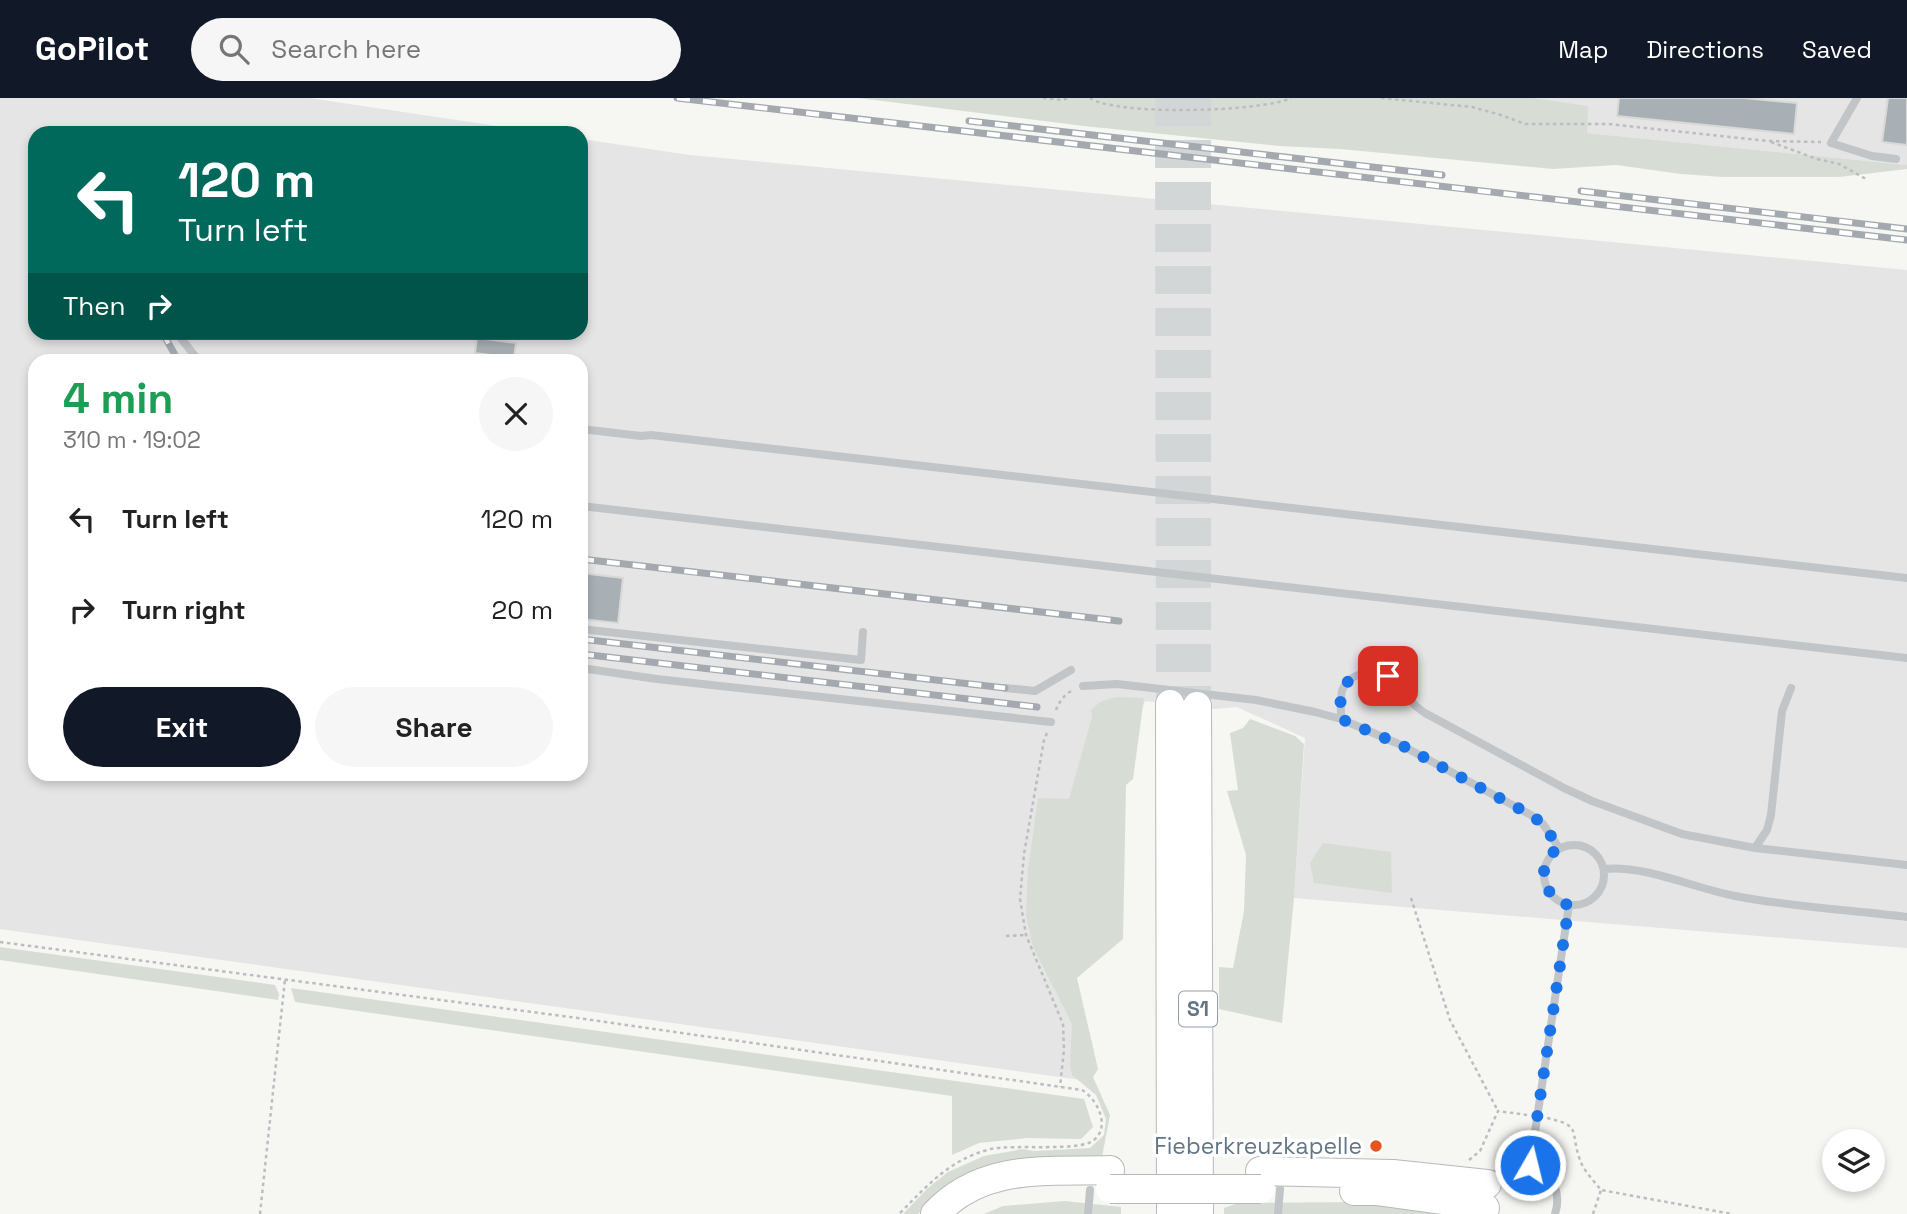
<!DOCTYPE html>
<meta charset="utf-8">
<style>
body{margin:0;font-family:"Space Grotesk",sans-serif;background:#f6f6f6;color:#222;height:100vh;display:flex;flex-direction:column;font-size:26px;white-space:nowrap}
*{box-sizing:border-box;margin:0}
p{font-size:23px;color:#767676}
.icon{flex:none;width:38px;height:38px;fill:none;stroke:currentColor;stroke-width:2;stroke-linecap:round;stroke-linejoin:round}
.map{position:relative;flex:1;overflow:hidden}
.panel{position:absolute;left:28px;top:256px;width:560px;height:427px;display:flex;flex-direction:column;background:#fff;border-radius:21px;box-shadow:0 4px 10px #0003}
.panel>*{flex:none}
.hud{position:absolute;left:28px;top:28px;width:560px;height:214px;border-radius:21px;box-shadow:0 4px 10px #0003;background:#00695c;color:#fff;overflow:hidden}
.tools{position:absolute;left:1822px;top:1031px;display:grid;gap:14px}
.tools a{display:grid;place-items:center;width:63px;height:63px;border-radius:50%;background:#fff;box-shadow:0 4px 10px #0003;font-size:35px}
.pin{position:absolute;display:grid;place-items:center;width:60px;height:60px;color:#fff;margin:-30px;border-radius:14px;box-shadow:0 4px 10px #0006}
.me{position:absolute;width:77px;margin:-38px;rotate:8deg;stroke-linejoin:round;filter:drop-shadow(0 0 5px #0008)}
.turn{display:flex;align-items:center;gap:24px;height:147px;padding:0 35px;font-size:32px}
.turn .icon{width:91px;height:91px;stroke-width:2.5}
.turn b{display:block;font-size:49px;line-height:60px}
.then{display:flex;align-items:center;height:66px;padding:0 35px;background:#0003;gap:14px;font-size:26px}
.round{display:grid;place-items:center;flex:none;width:74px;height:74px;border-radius:37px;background:#f6f6f6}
.headline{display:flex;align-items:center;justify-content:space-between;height:119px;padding:0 35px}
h1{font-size:42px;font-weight:700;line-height:52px;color:#1e9e55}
.cta{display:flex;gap:14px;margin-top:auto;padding:14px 35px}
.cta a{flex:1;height:80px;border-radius:42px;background:#111827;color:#fff;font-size:28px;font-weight:700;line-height:80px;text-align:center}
.cta a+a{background:#f6f6f6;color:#222}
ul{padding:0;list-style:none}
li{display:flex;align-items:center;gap:21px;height:91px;padding:0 35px}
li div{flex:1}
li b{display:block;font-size:26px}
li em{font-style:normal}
header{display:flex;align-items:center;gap:42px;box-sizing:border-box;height:98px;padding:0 35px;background:#111827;color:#fff}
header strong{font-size:33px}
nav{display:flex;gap:38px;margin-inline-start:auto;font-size:24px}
.search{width:490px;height:63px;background:#f6f6f6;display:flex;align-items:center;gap:18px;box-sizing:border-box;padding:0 24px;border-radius:38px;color:#767676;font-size:26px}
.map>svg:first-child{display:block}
</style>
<header>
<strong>GoPilot</strong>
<div class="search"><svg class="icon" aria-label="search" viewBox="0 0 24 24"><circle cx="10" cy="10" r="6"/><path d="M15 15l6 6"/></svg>Search here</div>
<nav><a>Map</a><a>Directions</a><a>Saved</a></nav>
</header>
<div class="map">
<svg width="1907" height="1116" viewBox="0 0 1907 1116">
<rect width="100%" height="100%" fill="#f6f6f3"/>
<path fill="#e4e5e4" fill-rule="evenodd" d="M0,0H309L543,35H35V234H581V41L690,57L1907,172V850L1294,800L1305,640L1237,609L1214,611L1145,603L1088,760L1038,775L1080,911L1081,982L0,831ZM35,262H581V676H35Z
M1529,0H1907V67L1587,35Z"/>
<path fill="#d7ddd4" d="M858,0H1532L1588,8L1587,35L1907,67V71L1839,79H1722L1681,76L1616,67L1553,71L1340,51L1280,48L1084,28Z
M1116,599L1144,600L1133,681L1126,687L1123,841L1077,880L1098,971L1093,979L1110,1017L1102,1059L928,1105L918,1116H903L928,1090L948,1074L984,1058L1023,1051L1034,1053L1090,1050L1104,1037L1106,1021L1096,997L1072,977L1070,968L1072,926L1033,849L1026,818L1028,771L1038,700L1069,701L1092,619L1091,612L1100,604Z
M1250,621L1295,638L1304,646L1294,800L1282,925L1219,911V869L1233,870L1244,813L1246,757L1227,693L1238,692L1230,635L1243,630Z
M1323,745L1391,754L1392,795L1314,785L1310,765Z
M0,849L275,887L279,896L278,902L0,862Z
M291,890L1084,1001L1093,1029L1081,1041L1027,1040L979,1045L952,1057V998L295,904Z
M1065,1103L1121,1109V1116H984L1003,1108Z
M1354,1104L1463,1116H1224V1110L1238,1105Z"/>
<path fill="#a8b0b6" stroke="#d8d8d5" stroke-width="2" d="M1619,0H1744L1797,5L1794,36L1617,18Z
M1888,0H1907V47L1882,44Z
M477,240L516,245L514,260L475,255Z
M581,475L623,480L618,525L581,521Z"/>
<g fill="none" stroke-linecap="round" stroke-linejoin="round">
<path stroke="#d2d6d7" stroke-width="28" stroke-dasharray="28 14" stroke-linecap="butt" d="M1169,0L1170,606
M1197,0V608"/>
<defs>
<path id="highway" d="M1170,606L1171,1116
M1197,608L1199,1116
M1260,1073L1393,1076L1487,1086
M1354,1093H1376L1472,1106L1485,1110
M935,1116C983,1065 1046,1074 1110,1072"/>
</defs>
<use href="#highway" stroke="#b6b9bc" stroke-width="30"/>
<path stroke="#bbbdc0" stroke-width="2.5" stroke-dasharray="3.5 3.5" stroke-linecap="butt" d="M1043,0L1062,2L1069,0
M1090,0C1115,18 1262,14 1291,0
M1381,0L1472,9L1501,17L1525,26H1608L1768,43L1821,44
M1771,44L1817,61L1839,66L1866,81
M1056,612C1059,604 1065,595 1074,592
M1047,635L1044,642L1024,756L1020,801L1026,837L1063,926L1064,952L1060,989
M1411,800L1450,922L1498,1013
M1006,838L1026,837
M0,844L570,919L1082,992C1097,1001 1111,1028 1094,1042C1080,1054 1014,1046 991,1051C950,1061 928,1087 899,1116
M1547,1020C1582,1028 1570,1032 1579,1059C1582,1071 1593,1082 1601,1092L1732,1116
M1469,1062L1480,1053L1498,1013L1527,1017
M260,1116L285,881
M1593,1116L1601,1092"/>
<path stroke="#c1c5c8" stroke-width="8" d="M1857,0L1831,45L1872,58L1896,61
M180,239L198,262
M581,331L641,338L651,337L1907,480
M581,408L1907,560
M581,531L861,562L863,534
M581,570L657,581L1051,624
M1083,588L1117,586L1256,602L1315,614L1341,621L1401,647L1531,717L1543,726L1559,750
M1005,590L1035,593L1071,572
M1341,621C1341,612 1340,602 1342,593C1348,575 1375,569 1390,579C1398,585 1401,593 1408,600C1413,606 1419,611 1425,615L1564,690L1592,703L1682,736L1755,750L1907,767
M1544 777a30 30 0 1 1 60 0a30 30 0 1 1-60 0Z
M1755,750L1767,732L1771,717L1782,613L1791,590
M1604,771C1646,767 1693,790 1735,798C1791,809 1850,812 1907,819
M1530,1067L1569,807
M1490,1083C1515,1046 1569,1073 1555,1116
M1088,1116L1090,1092
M1278,1116L1280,1091"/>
<use href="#highway" stroke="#fff" stroke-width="28"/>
<defs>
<path id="rail" d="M677,0L1907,142
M969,23L1442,77
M1581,93L1907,131
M162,234L178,262
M581,461L1119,523
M581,541L1005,590
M581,556L1037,609"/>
</defs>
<use href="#rail" stroke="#a3a9af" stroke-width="7"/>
<use href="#rail" stroke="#fff" stroke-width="4.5" stroke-dasharray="13" stroke-linecap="butt"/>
<defs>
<path id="highway-bridge" d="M1110,1091H1261"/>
</defs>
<use href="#highway-bridge" stroke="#b6b9bc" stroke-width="30" stroke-linecap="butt"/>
<use href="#highway-bridge" stroke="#fff" stroke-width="28"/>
</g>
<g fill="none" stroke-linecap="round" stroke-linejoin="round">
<path stroke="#1a73e8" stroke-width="12" stroke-dasharray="0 21.6" d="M1388,578C1372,572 1350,573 1343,592C1339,601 1341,612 1341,621L1401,647L1531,717L1543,726L1559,750C1534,765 1542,801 1569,807L1530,1067"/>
</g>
<circle fill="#e75422" stroke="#fff" stroke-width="2.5" cx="1376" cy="1048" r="7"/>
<g text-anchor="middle" stroke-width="7" stroke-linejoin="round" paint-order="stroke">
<rect fill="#fff" stroke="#929ea9" stroke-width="2" x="1179" y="893.5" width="38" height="35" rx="5"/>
<g font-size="21" font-weight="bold" fill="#647584">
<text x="1198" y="918">S1</text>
</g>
<g font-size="23" fill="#647584" stroke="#fff" text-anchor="end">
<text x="1362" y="1056">Fieberkreuzkapelle</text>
</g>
</g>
</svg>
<div class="tools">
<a><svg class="icon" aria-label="layers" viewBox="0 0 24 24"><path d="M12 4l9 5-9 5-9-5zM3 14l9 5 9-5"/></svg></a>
</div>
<div class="pin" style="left:1388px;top:578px;background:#d93025"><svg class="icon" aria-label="arrive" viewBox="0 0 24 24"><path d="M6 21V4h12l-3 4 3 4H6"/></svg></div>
<svg class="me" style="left:1530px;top:1067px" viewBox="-20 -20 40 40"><circle r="17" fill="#1a73e8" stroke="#fff" stroke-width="3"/><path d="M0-11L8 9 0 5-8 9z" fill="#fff"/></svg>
<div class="hud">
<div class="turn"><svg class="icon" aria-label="left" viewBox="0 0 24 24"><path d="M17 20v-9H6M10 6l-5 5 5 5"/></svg><div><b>120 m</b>Turn left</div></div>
<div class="then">Then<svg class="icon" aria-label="right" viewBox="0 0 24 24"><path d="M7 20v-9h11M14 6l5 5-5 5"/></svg></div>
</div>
<section class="panel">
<div class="headline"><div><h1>4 min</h1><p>310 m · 19:02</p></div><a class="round"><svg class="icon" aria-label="close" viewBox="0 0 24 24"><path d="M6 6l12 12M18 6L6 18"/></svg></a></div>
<ul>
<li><svg class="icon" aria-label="left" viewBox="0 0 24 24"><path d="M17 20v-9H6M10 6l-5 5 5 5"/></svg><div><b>Turn left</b></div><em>120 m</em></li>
<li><svg class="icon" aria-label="right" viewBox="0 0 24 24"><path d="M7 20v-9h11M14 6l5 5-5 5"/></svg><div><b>Turn right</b></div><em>20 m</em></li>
</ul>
<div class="cta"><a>Exit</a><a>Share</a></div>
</section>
</div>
